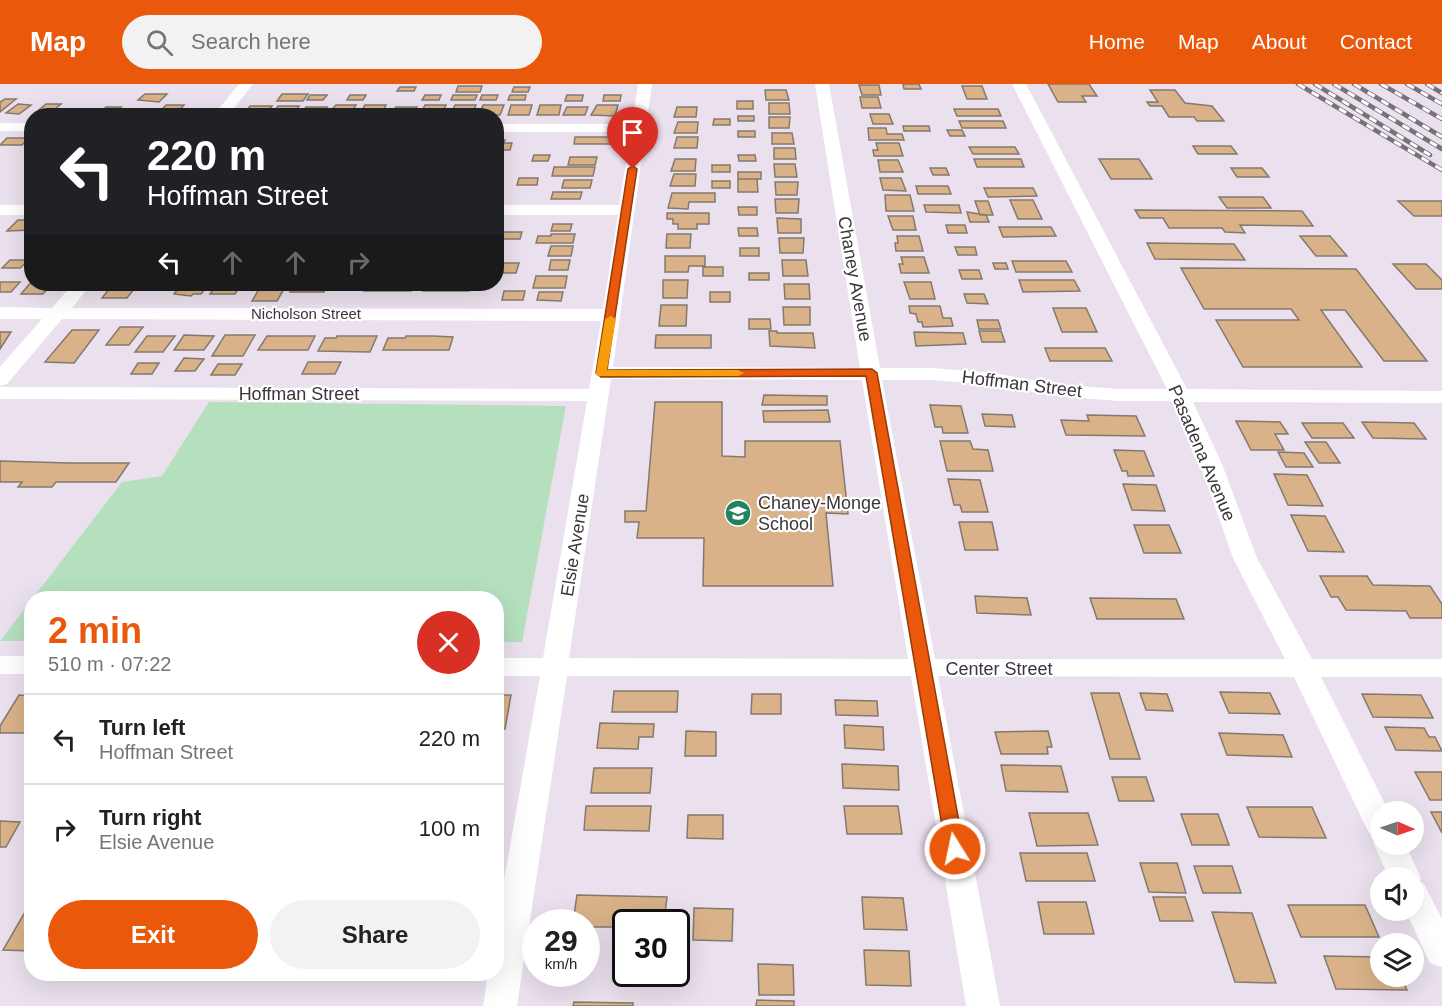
<!DOCTYPE html>
<meta charset="utf-8">
<style>
body{margin:0;font-family:Helvetica,sans-serif;background:#f2f2f2;color:#202124;height:100vh;display:flex;flex-direction:column;font-size:22px;white-space:nowrap}
*{box-sizing:border-box;margin:0}
p{font-size:20px;color:#757577}
.icon{flex:none;width:33px;height:33px;fill:none;stroke:currentColor;stroke-width:2;stroke-linecap:round;stroke-linejoin:round}
.map{position:relative;flex:1;overflow:hidden}
.sheet{position:absolute;left:24px;top:507px;width:480px;height:390px;display:flex;flex-direction:column;background:#fff;border-radius:24px;box-shadow:0 6px 24px #0002}
.sheet>*{flex:none}
.top-card{position:absolute;left:24px;top:24px;width:480px;height:183px;border-radius:24px;box-shadow:0 6px 24px #0002;background:#202124;color:#fff;overflow:hidden}
.needle{width:39px;rotate:92deg}
.controls{position:absolute;left:1370px;top:717px;display:grid;gap:12px}
.controls a{display:grid;place-items:center;width:54px;height:54px;border-radius:50%;background:#fff;box-shadow:0 6px 24px #0002;font-size:30px}
.speed{position:absolute;left:522px;top:825px;display:flex;gap:12px;font-size:30px;font-weight:700;text-align:center}
.speed>*{display:grid;place-content:center;width:78px;height:78px;border-radius:50%;background:#fff;box-shadow:0 6px 24px #0002;line-height:1}
.speed small{font-size:15px;font-weight:400}
.speed .limit{border:3px solid #111;border-radius:9px;background:#fff;color:#111}
.pin{position:absolute;display:grid;place-items:center;width:51px;height:51px;color:#fff;margin:-62px -26px;border-radius:50% 50% 50% 0;rotate:-45deg;box-shadow:0 0 6px #0007}
.pin .icon{rotate:45deg}
.me{position:absolute;width:66px;margin:-33px;rotate:350deg;stroke-linejoin:round;filter:drop-shadow(0 0 4px #0008)}
.turn{display:flex;align-items:center;gap:21px;height:126px;padding:0 24px;font-size:27px}
.turn .icon{width:78px;height:78px;stroke-width:2.5}
.turn b{display:block;font-size:42px;line-height:51px}
.lanes{display:flex;align-items:center;height:57px;padding:0 24px;background:#0003;justify-content:center;gap:30px;direction:ltr}
.lanes .off{opacity:.35}
.round{display:grid;place-items:center;flex:none;width:63px;height:63px;border-radius:32px;background:#f2f2f2}
.overview{display:flex;align-items:center;justify-content:space-between;height:102px;padding:0 24px}
h1{font-size:36px;font-weight:800;line-height:45px;color:#ea580c}
.primary-button{display:flex;gap:12px;margin-top:auto;padding:12px 24px}
.primary-button a{flex:1;height:69px;border-radius:36px;background:#ea580c;color:#fff;font-size:24px;font-weight:800;line-height:69px;text-align:center}
.primary-button a+a{background:#f2f2f2;color:#202124}
ul{padding:0;list-style:none}
li{display:flex;align-items:center;gap:18px;height:90px;padding:0 24px;border-top:2px solid #e0e0e0}
li div{flex:1}
li b{display:block;font-size:22px}
li em{font-style:normal}
header{display:flex;align-items:center;gap:36px;box-sizing:border-box;height:84px;padding:0 30px;background:#ea580c;color:#fff}
header strong{font-size:28px}
nav{display:flex;gap:33px;margin-inline-start:auto;font-size:21px}
.search{width:420px;height:54px;background:#f2f2f2;display:flex;align-items:center;gap:15px;box-sizing:border-box;padding:0 21px;border-radius:33px;color:#757577;font-size:22px}
.map>svg:first-child{display:block}
</style>
<header>
<strong>Map</strong>
<div class="search"><svg class="icon" aria-label="search" viewBox="0 0 24 24"><circle cx="10" cy="10" r="6"/><path d="M15 15l6 6"/></svg>Search here</div>
<nav><a>Home</a><a>Map</a><a>About</a><a>Contact</a></nav>
</header>
<div class="map">
<svg width="1442" height="922" viewBox="0 0 1442 922">
<rect width="100%" height="100%" fill="#ebe0ed"/>
<path fill="#b5e0be" d="M209,318L566,322L522,558H497L496,514H33L122,398L162,392Z
M31,516V557H0Z"/>
<path fill="#d9b289" stroke="#84796e" stroke-width="1.5" d="M903,0H919L921,5H904Z
M1048,0H1089L1097,12H1082L1086,18H1058Z
M859,1H879L881,11H862Z
M458,2H482L480,8H456Z
M962,2H982L987,15H967Z
M400,3H416L414,7H397Z
M514,3H530L528,8H512Z
M765,6H786L789,16H766Z
M1150,6H1175L1185,19L1212,22L1224,37H1197L1194,33H1169L1162,22H1150L1147,18H1158Z
M145,10H167L159,18L138,16Z
M282,10H308L303,17H277Z
M310,11H327L323,16H307Z
M350,11H366L363,16H347Z
M425,11H441L439,16H422Z
M453,11H477L475,16H451Z
M482,11H498L496,16H480Z
M510,11H526L525,16H508Z
M567,11H583L582,17H565Z
M604,11H621L620,17H603Z
M860,13H878L881,24H862Z
M5,15H16L0,28V18Z
M737,17H753V25H737Z
M769,19H789L790,30H769Z
M18,20L31,21L19,30L6,29Z
M46,20H61L49,30H34Z
M166,21H184L174,32H156Z
M336,21H356L350,31H327Z
M365,21H386L381,31H359Z
M425,21H446L441,31H420Z
M455,21H476L471,31H450Z
M483,21H504L500,31H479Z
M511,21H532L529,31H508Z
M540,21H561L559,31H537Z
M597,21H618L615,32L591,31Z
M250,22H272L265,31H244Z
M278,22H299L293,31H272Z
M106,23H121L111,31H96Z
M306,23H327L321,31H300Z
M396,23H417L412,31H391Z
M567,23H588L585,31H563Z
M677,23H697L696,33H674Z
M74,25H90L83,31H67Z
M954,25H998L1001,32H957Z
M870,30H889L893,40H873Z
M738,32H754V37H738Z
M769,33H790L789,44H769Z
M714,35H730V41H713Z
M959,37H1003L1006,44H962Z
M678,38H698L697,49H674Z
M903,42H929L930,47H904Z
M868,44H886L887,50H902L904,56H869Z
M947,46H962L965,52H950Z
M738,47H755V53H738Z
M772,49H792L794,60H772Z
M575,53H612L611,60H574Z
M677,53H698L697,64H674Z
M7,54H29L22,61H0Z
M496,56H505L504,59H512L510,66H496Z
M876,59H899L903,72H874L873,66H878Z
M1193,62H1231L1237,70H1198Z
M969,63H1015L1019,70H973Z
M774,64H795L796,75H774Z
M534,71H550L548,77H532Z
M738,71H755L756,77H739Z
M570,73H597L595,81H568Z
M675,75H696L695,87H671Z
M974,75H1021L1024,83H977Z
M1099,75H1139L1152,95H1111Z
M878,76H898L903,88H880Z
M774,80H795L797,93H775Z
M712,81H730V88H712Z
M554,83H595L593,92H552Z
M930,84H946L949,91H933Z
M1231,84H1262L1269,93H1237Z
M738,88H761V95H738Z
M674,90H696L695,102H670Z
M519,94H538L537,101H517Z
M880,94H901L906,107L883,106Z
M738,95H757L758,108H738Z
M564,96H592L590,104H562Z
M712,97H730V104H712Z
M775,98H798L797,111H776Z
M916,102H948L951,110H918Z
M984,104H1033L1037,112L988,113Z
M553,108H582L580,115H551Z
M672,109H715V118H689L688,125L668,124Z
M885,111H910L914,127H886Z
M1219,113H1263L1271,124H1227Z
M775,115H799L798,129H776Z
M1010,116H1033L1042,135H1018Z
M975,117H988L993,131H980Z
M1398,117H1442V132H1414Z
M924,121H959L961,129L926,128Z
M738,123H757V131H739Z
M1135,126L1302,127L1313,142L1240,141L1245,149L1225,148L1222,144H1169L1163,134H1140Z
M967,128L986,131L989,138H970Z
M667,129H709V140H697V145H678V140H673V135H667Z
M888,132H913L916,146H893Z
M777,134L801,135V149H778Z
M18,136H32V146L7,147Z
M553,140H572L570,147H551Z
M946,141H965L967,149H948Z
M999,143H1051L1056,152L1003,153Z
M738,144H757L758,152H739Z
M499,148H522L520,155H497Z
M551,150H575L573,159H536L538,152H551Z
M667,150H691L690,164H666Z
M897,152H919L923,167H896L895,159H898Z
M1300,152H1330L1347,172H1316Z
M779,154H804L803,169H780Z
M1147,159L1234,160L1245,176L1155,175Z
M551,162H573L571,172H548Z
M955,163H975L977,171H958Z
M740,164H759V172H740Z
M665,172H705V182H689L688,188H665Z
M901,173H924L929,189H901L899,180H903Z
M10,176H29L20,184H2Z
M551,176H570L568,186H549Z
M782,176H806L808,192H783Z
M1012,177H1066L1072,188H1016Z
M501,179H519L516,189H499Z
M993,179H1006L1008,185H995Z
M1393,180H1426L1442,196V205H1416Z
M703,183H723V192H703Z
M1181,184L1356,185L1427,277H1384L1345,226H1321L1362,283H1243L1216,236H1299L1291,225H1204Z
M959,186H979L982,195H962Z
M749,189H769V196H749Z
M536,192H567L565,204H533Z
M663,196H688L687,214H663Z
M1019,196H1074L1080,207L1023,208Z
M32,197V200H52L43,210H21Z
M0,198H20L11,208H0Z
M904,198H931L935,215H910Z
M113,200H138L127,214H102Z
M182,200H209L201,210H193L191,212L174,210Z
M217,200H242L235,210H210Z
M262,200H287L277,217H252Z
M295,200H357L356,202H327L324,208H290Z
M367,200H414L411,207H364Z
M426,200H472L469,207H423Z
M784,200H809L810,215H785Z
M504,207H525L523,216H502Z
M539,208H563L561,217L537,216Z
M710,208H730V218H710Z
M964,210H984L988,220L967,219Z
M661,221H687L686,242H659Z
M909,222H940L943,234H951L953,242L923,243L922,238H918L916,230L910,229Z
M783,223H810V241H784Z
M1053,224H1086L1097,248H1062Z
M749,235H770L771,245H749Z
M977,236H998L1001,245H979Z
M120,243H143L129,261H106Z
M72,246H99L74,279L45,278Z
M769,247H777V249H813L815,264L770,262Z
M979,247H1001L1005,258H982Z
M0,248H11L0,265Z
M914,248L963,249L966,260L916,262Z
M184,251L214,252L204,266H174Z
M225,251H255L243,272H212Z
M656,251H711V264H655Z
M147,252H175L163,268H135Z
M267,252H315L308,266H258Z
M337,252H377L370,268L318,267L325,254H336Z
M406,252H433L453,253L449,266H383L388,254H405Z
M1045,264H1105L1112,277H1050Z
M184,274L204,275L195,287H175Z
M308,278H341L335,290H302Z
M138,279H159L152,290H131Z
M218,280H242L235,291H211Z
M764,311L827,312V321H762Z
M655,318H722V372L745,373V357H840L848,430L826,429L833,502H703L704,454H637L639,438H625V427H646Z
M930,321L961,322L968,349H943L942,343H935Z
M828,326L830,338H764L763,327Z
M982,330L1012,331L1015,343L985,342Z
M1087,331L1136,332L1145,352L1066,351L1061,336L1089,337Z
M1236,337L1280,338L1288,350H1275L1284,366H1251Z
M1362,338L1414,339L1426,355L1373,354Z
M1302,339H1343L1354,354H1312Z
M940,357H970L973,365L988,366L993,387H947Z
M1305,358H1326L1340,379H1319Z
M1114,366L1144,367L1154,392H1128L1127,387H1122Z
M1278,368L1304,369L1313,383H1286Z
M0,377L69,379H129L116,398H56L52,403H18L22,398H0Z
M1274,390L1307,391L1323,422L1288,421Z
M948,395L980,396L988,428H962L960,421H954Z
M1123,400L1156,401L1165,427L1132,426Z
M1291,431L1325,432L1344,468L1308,467Z
M959,438H992L998,466H965Z
M1134,441H1169L1181,469H1144Z
M1320,492H1367L1373,501L1430,502L1442,520V534H1410L1406,527L1346,526L1338,513H1331Z
M975,512L1027,514L1031,531L977,529Z
M1090,514L1176,515L1184,535H1097Z
M614,607H678L677,628H612Z
M1220,608L1270,609L1280,630L1229,629Z
M1091,609H1119L1140,675H1110Z
M1140,609L1167,610L1173,627L1146,626Z
M752,610H781V630H751Z
M1362,610L1421,611L1433,634L1373,633Z
M19,611L32,612V646L30,649H0V642Z
M496,611H511L505,645H496Z
M835,616L877,617L878,632L836,631Z
M600,639L654,640L653,653H639L638,665L597,664Z
M844,641L883,643L884,666L845,664Z
M1385,643L1424,644L1429,653H1435L1442,667L1396,666Z
M686,647L716,648V672H685Z
M1048,647L1052,663H1047L1048,670H1001L995,648Z
M1219,649L1283,651L1292,673L1227,671Z
M842,680L898,682L899,706L843,704Z
M1001,681L1061,682L1068,708L1006,707Z
M594,684H652L650,709H591Z
M1415,688H1442V716H1430Z
M1112,693H1146L1154,717H1119Z
M586,722H651L649,747L584,746Z
M844,722H898L902,750H847Z
M1247,723H1312L1326,754L1259,753Z
M1431,728H1442V749Z
M1029,729H1088L1098,761L1037,762Z
M1181,730H1218L1229,761H1192Z
M688,731H723V755L687,754Z
M0,737L20,738L6,763H0Z
M1020,769H1087L1095,797H1026Z
M1140,779H1177L1186,809L1149,808Z
M1194,782H1232L1241,809H1203Z
M577,811L667,813L664,838H626V843H586V838H573Z
M862,813L903,814L907,846L864,845Z
M1153,813H1185L1193,837H1160Z
M32,816V867L3,866Z
M1038,818H1086L1094,850H1044Z
M1288,821H1365L1379,853H1301Z
M694,824L733,825L732,857L693,856Z
M1212,828L1252,829L1276,899L1235,898Z
M864,866L909,867L911,902L866,901Z
M1324,872L1380,873V892H1401L1407,906L1336,905Z
M758,880L793,881L794,911H759Z
M757,916L794,917V922H756Z
M574,918L633,919V922H573Z"/>
<g fill="none" stroke-linecap="round" stroke-linejoin="round">
<path fill="#fff" fill-rule="evenodd" d="M239,0H253L228,32H213Z
M638,0H652L613,283L860,284L815,0H829L880,284H932L994,289L1054,300L1119,305H1167L1012,0H1026L1187,305L1442,307V319L1193,318L1222,380L1257,474L1312,575H1442V593H1321L1389,728H1380V760H1405L1421,794L1419,798L1424,800L1442,835V883L1430,879L1405,826H1413V794H1389L1374,760L1378,752L1369,749L1365,741L1294,593L938,592L1000,922H966L911,592H567L517,922H483L488,890H496V842L540,592H496V574H543L587,317L0,315V303L589,305L601,237L62,235L7,300L0,302V283L42,235H0V223L52,224L73,200H91L72,224L603,225L618,131H496V121H619L631,48H496V40H632ZM611,295L862,296L908,575L569,574ZM882,296H932L994,301L1054,312L1119,317H1173L1200,380L1233,474L1285,575H935Z
M0,39H32V47H0Z
M0,121H32V131H0Z
M0,572H32V590H0Z"/>
<defs>
<path id="rail" d="M1298,0L1442,86
M1315,0L1430,71
M1334,0L1442,65
M1354,0L1442,53
M1381,0L1442,35
M1407,0L1442,20
M1427,0L1442,9"/>
</defs>
<use href="#rail" stroke="#787178" stroke-width="4.5"/>
<use href="#rail" stroke="#fff" stroke-width="3" stroke-dasharray="8" stroke-linecap="butt"/>
</g>
<path fill="#ea580c" stroke="#983908" stroke-width="1.5" d="M633,82L637,85L607,286L872,285L877,289L964,765L961,769L955,771L949,769L946,765L866,292L601,293L596,289L628,85Z"/>
<path fill="#f59e0b" d="M611,232L616,235L607,286H738L744,289L738,292H597L596,289L605,235Z"/>
<defs>
<symbol id="school-disc" viewBox="-11 -11 22 22"><circle r="9.5" fill="#22845d" stroke="#fff"/><path d="M0-5L7-2L0 1L-7-2ZM-4 1L0 2.5L4 1V4Q0 6-4 4Z" fill="#fff"/></symbol>
</defs>
<g fill-rule="evenodd">
<use href="#school-disc" x="723" y="414" width="30" height="30"/>
</g>
<g text-anchor="middle" stroke-width="4.5" stroke-linejoin="round" paint-order="stroke">
<g font-size="15" fill="#3b363b" stroke="#fff">
<text x="306" y="235">Nicholson Street</text>
</g>
<g font-size="18" fill="#3b363b" stroke="#fff">
<text transform="translate(855 195) rotate(80)" y="6">Chaney Avenue</text>
<text transform="translate(1022 300) rotate(7)" y="6">Hoffman Street</text>
<text x="299" y="316">Hoffman Street</text>
<text transform="translate(1202 369) rotate(67)" y="6">Pasadena Avenue</text>
<text transform="translate(575 461) rotate(-81)" y="6">Elsie Avenue</text>
<text x="999" y="591">Center Street</text>
</g>
<g font-size="18" fill="#3b363b" stroke="#fff" text-anchor="start">
<text x="758" y="425">Chaney-Monge<tspan x="758" dy="21">School</tspan></text>
</g>
</g>
</svg>
<div class="controls">
<a><svg class="needle" viewBox="-14 -14 28 28"><path d="M0-13l5 13h-10z" fill="#e53935"/><path d="M0 13l5-13h-10z" fill="#757577"/></svg></a>
<a><svg class="icon" aria-label="sound" viewBox="0 0 24 24"><path d="M4 9h4l5-4v14l-5-4H4zM17 9q2 3 0 6"/></svg></a>
<a><svg class="icon" aria-label="layers" viewBox="0 0 24 24"><path d="M12 4l9 5-9 5-9-5zM3 14l9 5 9-5"/></svg></a>
</div>
<div class="speed"><div>29<small>km/h</small></div><div class="limit">30</div></div>
<div class="pin" style="left:633px;top:85px;background:#d93025"><svg class="icon" aria-label="arrive" viewBox="0 0 24 24"><path d="M6 21V4h12l-3 4 3 4H6"/></svg></div>
<svg class="me" style="left:955px;top:765px" viewBox="-20 -20 40 40"><circle r="17" fill="#ea580c" stroke="#fff" stroke-width="3"/><path d="M0-11L8 9 0 5-8 9z" fill="#fff"/></svg>
<div class="top-card">
<div class="turn"><svg class="icon" aria-label="left" viewBox="0 0 24 24"><path d="M17 20v-9H6M10 6l-5 5 5 5"/></svg><div><b>220 m</b>Hoffman Street</div></div>
<div class="lanes"><svg class="icon" aria-label="left" viewBox="0 0 24 24"><path d="M17 20v-9H6M10 6l-5 5 5 5"/></svg><svg class="icon off" aria-label="ahead" viewBox="0 0 24 24"><path d="M12 20V5M6 11l6-6 6 6"/></svg><svg class="icon off" aria-label="ahead" viewBox="0 0 24 24"><path d="M12 20V5M6 11l6-6 6 6"/></svg><svg class="icon off" aria-label="right" viewBox="0 0 24 24"><path d="M7 20v-9h11M14 6l5 5-5 5"/></svg></div>
</div>
<section class="sheet">
<div class="overview"><div><h1>2 min</h1><p>510 m · 07:22</p></div><a class="round" style="background:#d93025;color:#fff"><svg class="icon" aria-label="close" viewBox="0 0 24 24"><path d="M6 6l12 12M18 6L6 18"/></svg></a></div>
<ul>
<li><svg class="icon" aria-label="left" viewBox="0 0 24 24"><path d="M17 20v-9H6M10 6l-5 5 5 5"/></svg><div><b>Turn left</b><p>Hoffman Street</p></div><em>220 m</em></li>
<li><svg class="icon" aria-label="right" viewBox="0 0 24 24"><path d="M7 20v-9h11M14 6l5 5-5 5"/></svg><div><b>Turn right</b><p>Elsie Avenue</p></div><em>100 m</em></li>
</ul>
<div class="primary-button"><a>Exit</a><a>Share</a></div>
</section>
</div>
